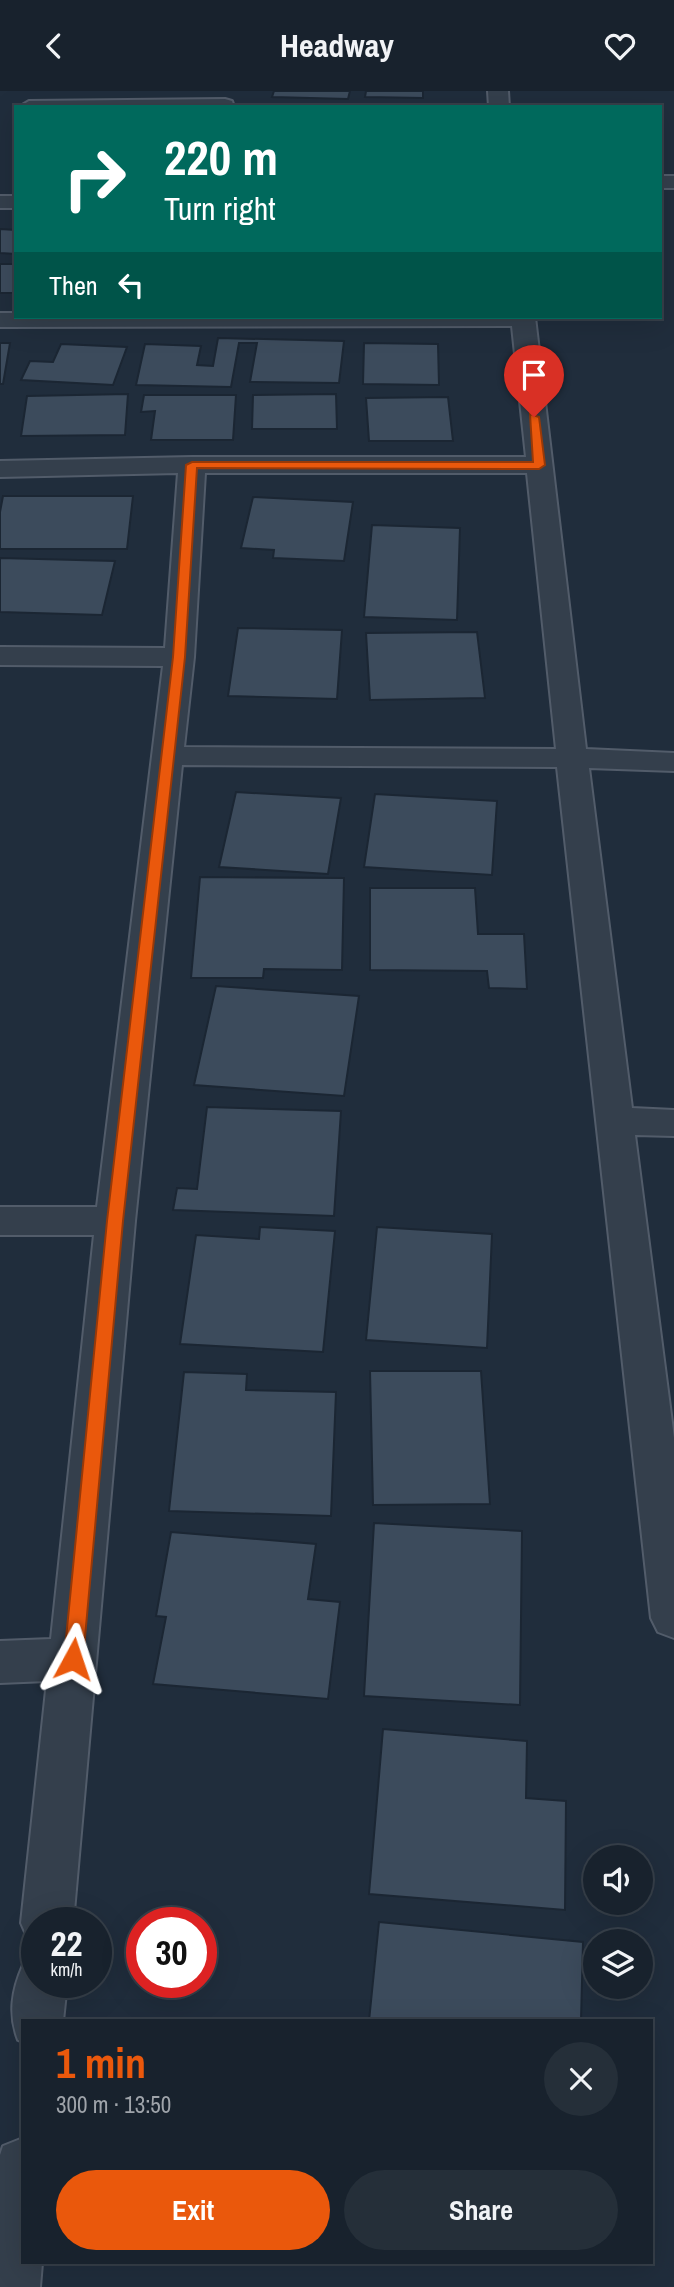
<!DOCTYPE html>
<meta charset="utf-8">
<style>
body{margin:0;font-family:"Archivo Narrow",sans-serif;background:#252f39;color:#f1f3f6;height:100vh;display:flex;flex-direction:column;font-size:26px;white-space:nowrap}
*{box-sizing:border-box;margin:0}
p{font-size:23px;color:#9fa4aa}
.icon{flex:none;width:38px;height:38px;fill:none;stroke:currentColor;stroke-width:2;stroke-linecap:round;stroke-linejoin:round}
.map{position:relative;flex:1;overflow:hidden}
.sheet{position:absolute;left:21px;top:1928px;width:632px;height:245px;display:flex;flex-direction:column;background:#18222d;border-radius:0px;box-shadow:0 7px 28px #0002,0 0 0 2px #363f49}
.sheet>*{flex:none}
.hud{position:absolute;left:14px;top:14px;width:648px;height:214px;border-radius:0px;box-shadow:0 7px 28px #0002,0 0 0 2px #363f49;background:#00695c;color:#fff;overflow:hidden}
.fabs{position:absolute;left:583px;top:1754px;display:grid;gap:14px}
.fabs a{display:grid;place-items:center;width:70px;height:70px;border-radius:50%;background:#18222d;box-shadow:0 7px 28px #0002,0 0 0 2px #363f49;font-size:35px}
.speed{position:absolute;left:21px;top:1816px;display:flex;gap:14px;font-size:35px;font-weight:700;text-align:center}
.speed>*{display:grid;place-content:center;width:91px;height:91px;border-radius:50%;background:#18222d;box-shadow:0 7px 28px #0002,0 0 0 2px #363f49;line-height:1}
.speed small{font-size:18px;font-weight:400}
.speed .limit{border:10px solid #d22;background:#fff;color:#111}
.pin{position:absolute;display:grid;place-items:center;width:60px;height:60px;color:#fff;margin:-72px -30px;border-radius:50% 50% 50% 0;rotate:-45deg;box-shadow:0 0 7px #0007}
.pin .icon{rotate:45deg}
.me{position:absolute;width:77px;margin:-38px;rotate:5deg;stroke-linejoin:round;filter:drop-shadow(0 0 5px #0008)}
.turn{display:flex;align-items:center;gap:24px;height:147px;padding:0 35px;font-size:32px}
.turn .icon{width:91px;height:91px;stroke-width:2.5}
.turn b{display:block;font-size:49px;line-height:60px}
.then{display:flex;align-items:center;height:66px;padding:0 35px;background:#0003;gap:14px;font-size:26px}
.round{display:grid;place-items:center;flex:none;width:74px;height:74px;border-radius:37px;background:#252f39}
.overview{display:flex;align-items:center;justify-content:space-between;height:119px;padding:0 35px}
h1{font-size:42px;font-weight:800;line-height:52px;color:#ea580c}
.button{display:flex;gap:14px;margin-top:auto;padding:14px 35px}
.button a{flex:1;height:80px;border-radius:42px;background:#ea580c;color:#fff;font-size:28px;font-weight:800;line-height:80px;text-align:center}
.button a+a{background:#252f39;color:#f1f3f6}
header{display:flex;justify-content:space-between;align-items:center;height:91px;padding:0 35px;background:#18222d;font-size:32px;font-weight:800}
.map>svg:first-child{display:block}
</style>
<header><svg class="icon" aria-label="back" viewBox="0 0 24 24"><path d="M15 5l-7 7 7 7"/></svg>Headway<svg class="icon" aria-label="heart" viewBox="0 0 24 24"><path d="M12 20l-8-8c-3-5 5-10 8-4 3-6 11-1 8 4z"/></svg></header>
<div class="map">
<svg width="674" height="2196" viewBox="0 0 674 2196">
<rect width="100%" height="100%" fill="#202d3c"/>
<path fill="#3c4b5c" stroke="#1b2633" stroke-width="2" d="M274,0H350L348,8L272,6Z
M366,0H423V7L365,6Z
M0,138L16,139V163L0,162Z
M0,173H16V202H0Z
M218,247L344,250L339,292L250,291L257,252H239L231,296L136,294L145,253L201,255L197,274L213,275Z
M0,252H10L3,293H0Z
M364,252L438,253L439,294L363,293Z
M61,253L127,256L113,294L21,289L30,270L53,271Z
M128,303L125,344L21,345L27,305Z
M336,303L337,338H252L253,304Z
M144,304H236L233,349H151L155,320L141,321Z
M448,306L453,350H369L366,307Z
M3,405H133L127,458H0V421Z
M253,406L353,411L344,470L273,467L274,459L241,457Z
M372,434L460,437L457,529L364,526Z
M0,467L115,470L102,524L0,521Z
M238,537L342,539L337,608L228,605Z
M477,541L485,607L370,609L366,542Z
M236,701L341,707L328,783L219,776Z
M375,703L497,710L492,784L364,776Z
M200,786L344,787L342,879L264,878L263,887H191Z
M370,797H475L478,843H524L527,898L489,897L487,880L370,879Z
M216,895L359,905L344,1005L194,994Z
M207,1016L341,1020L334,1125L173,1119L177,1097L197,1098Z
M260,1136L335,1140L323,1261L180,1253L196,1144L259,1148Z
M377,1136L492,1143L487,1257L366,1249Z
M370,1280H481L490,1413L373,1414Z
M184,1281L247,1283L246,1299L336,1301L331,1425L169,1420Z
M374,1432L522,1440L520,1614L364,1605Z
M171,1441L316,1453L308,1508L340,1511L328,1608L153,1593L166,1526L156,1525Z
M383,1638L527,1650L526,1707L566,1710L565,1819L369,1803Z
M379,1831L583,1851L581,1930H369Z"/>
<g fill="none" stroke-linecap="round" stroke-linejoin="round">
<defs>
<path id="minor" d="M488,0H508L509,16H489Z
M225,8L232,10L234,16H19L29,10Z
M660,85H674V97H660Z
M0,105H16V117H0Z
M0,222H16V226H535L586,658L674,662V680L589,677L632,1017L674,1019V1045L635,1044L674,1347V1547L658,1541L651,1527L557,676L182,674L135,1130L73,1832H37V1853L29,1850L21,1832L47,1590L0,1592V1550L51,1548L94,1144H0V1116H97L163,575L0,574V556L165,557L178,382L0,386V370L192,366H526L512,235L0,236ZM205,382H527L556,658L184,656L194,566Z
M37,1868V1892H67L63,1930H23V1951L18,1949C8,1923 12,1899 23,1874Z
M23,2047V2172H42L40,2196H0V2064L3,2055Z"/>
</defs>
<use href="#minor" stroke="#525c6a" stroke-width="4"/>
<use href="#minor" fill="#343f4c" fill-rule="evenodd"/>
</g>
<path fill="#ea580c" stroke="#983908" stroke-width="2" d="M530,323L539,326L545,374L539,378L197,377L185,566L123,1130L83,1568L80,1574L73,1577L66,1574L64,1568L107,1130L173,566L186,374L192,371H533Z"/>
</svg>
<div class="fabs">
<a><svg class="icon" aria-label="sound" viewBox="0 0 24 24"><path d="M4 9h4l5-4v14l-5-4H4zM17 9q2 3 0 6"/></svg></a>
<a><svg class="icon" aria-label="layers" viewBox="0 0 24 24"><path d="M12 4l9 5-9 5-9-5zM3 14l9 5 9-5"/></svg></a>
</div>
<div class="speed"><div>22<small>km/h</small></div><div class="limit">30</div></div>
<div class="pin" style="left:534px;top:326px;background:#d93025"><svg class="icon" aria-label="arrive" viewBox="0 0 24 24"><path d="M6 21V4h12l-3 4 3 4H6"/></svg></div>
<svg class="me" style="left:73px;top:1568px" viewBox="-20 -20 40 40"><path d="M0-17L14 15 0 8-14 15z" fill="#ea580c" stroke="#fff" stroke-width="4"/></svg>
<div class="hud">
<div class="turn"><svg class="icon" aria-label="right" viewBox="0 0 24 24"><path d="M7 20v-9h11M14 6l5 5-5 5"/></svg><div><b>220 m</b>Turn right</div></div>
<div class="then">Then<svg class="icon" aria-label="left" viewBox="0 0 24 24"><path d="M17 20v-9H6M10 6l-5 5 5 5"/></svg></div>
</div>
<section class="sheet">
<div class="overview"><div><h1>1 min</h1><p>300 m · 13:50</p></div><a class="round"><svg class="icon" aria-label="close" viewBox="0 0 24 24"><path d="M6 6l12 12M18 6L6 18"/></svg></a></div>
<div class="button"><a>Exit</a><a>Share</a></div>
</section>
</div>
